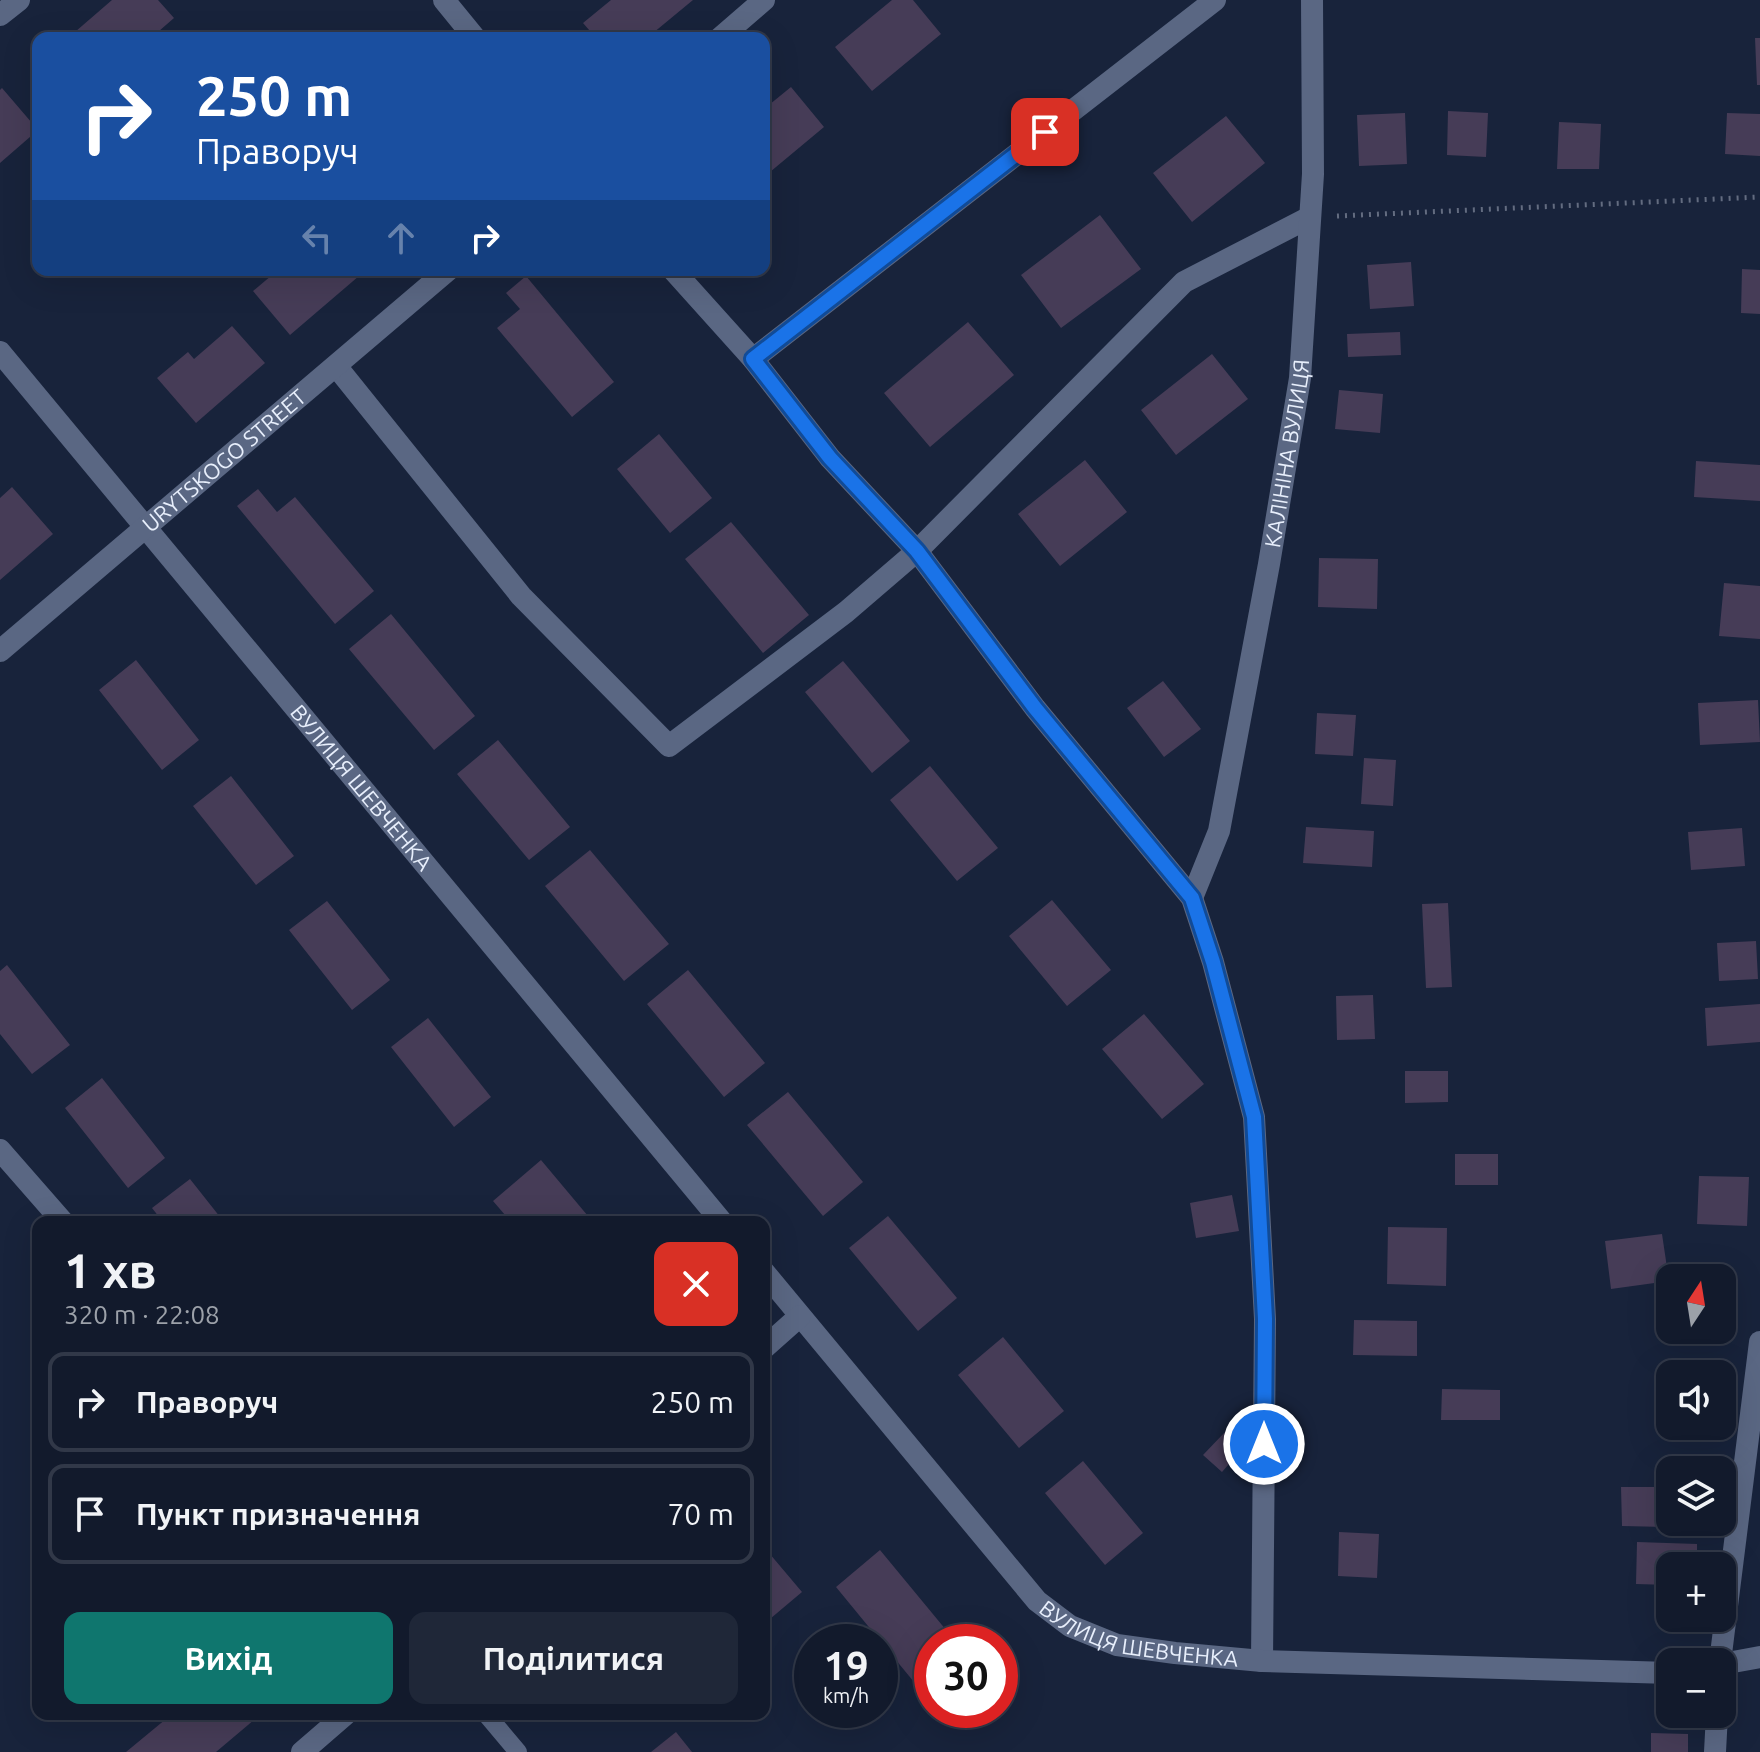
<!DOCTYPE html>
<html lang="uk">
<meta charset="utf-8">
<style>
body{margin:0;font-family:Ubuntu,sans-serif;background:#1f2738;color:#f1f3f6;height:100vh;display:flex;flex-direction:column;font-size:30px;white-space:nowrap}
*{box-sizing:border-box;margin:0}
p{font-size:26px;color:#9ca1a9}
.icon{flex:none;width:44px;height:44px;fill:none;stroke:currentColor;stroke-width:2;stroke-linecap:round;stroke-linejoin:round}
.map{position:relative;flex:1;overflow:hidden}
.sheet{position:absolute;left:32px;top:1216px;width:738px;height:504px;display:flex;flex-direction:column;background:#121a2c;border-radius:16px;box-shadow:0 8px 32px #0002,0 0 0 2px #313848}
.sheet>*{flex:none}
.hud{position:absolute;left:32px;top:32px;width:738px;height:244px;border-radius:16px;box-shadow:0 8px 32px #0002,0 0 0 2px #313848;background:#1a4fa0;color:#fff;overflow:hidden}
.needle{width:52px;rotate:12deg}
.fabs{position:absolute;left:1656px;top:1264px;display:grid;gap:16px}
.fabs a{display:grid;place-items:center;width:80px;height:80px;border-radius:16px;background:#121a2c;box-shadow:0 8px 32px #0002,0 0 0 2px #313848;font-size:40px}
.speed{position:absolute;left:794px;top:1624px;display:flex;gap:16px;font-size:40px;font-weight:700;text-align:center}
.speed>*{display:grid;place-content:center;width:104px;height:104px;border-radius:50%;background:#121a2c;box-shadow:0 8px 32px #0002,0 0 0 2px #313848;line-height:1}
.speed small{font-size:20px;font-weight:400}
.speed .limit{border:12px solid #d22;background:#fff;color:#111}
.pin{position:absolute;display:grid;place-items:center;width:68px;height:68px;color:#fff;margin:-34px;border-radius:16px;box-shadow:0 4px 12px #0006}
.me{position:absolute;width:88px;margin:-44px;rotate:0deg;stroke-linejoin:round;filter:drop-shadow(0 0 6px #0008)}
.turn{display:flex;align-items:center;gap:28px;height:168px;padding:0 32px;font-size:36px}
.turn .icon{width:104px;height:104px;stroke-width:2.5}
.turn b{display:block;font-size:56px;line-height:68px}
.lanes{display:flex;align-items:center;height:76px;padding:0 32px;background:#0003;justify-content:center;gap:40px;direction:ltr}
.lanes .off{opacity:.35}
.round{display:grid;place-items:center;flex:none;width:84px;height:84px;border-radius:16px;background:#1f2738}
.summary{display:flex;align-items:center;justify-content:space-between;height:136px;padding:0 32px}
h1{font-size:48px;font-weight:700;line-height:60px}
.cta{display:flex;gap:16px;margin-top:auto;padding:16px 32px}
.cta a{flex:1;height:92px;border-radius:16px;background:#0f766e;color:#fff;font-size:32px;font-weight:700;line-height:92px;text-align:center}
.cta a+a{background:#1f2738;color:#f1f3f6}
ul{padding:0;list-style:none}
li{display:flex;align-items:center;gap:24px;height:100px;margin:0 16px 12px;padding:0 16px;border:4px solid #313848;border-radius:16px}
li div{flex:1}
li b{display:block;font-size:30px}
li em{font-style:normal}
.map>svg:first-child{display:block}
</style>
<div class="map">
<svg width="1760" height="1752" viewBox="0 0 1760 1752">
<rect width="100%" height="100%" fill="#18233b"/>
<path fill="#463c57" d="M112,0H158L174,18L151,38H68Z
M611,0H693L647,38H596L583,23Z
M892,0H913L941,34L872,91L835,47Z
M1755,38H1760V85H1757Z
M791,87L824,127L764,177V109Z
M2,88L38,130L0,163V90Z
M1448,111L1488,113L1486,157L1447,155Z
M1405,113L1407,164L1359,166L1357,115Z
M1727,113L1760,114V156L1725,154Z
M1226,116L1265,163L1192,222L1153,173Z
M1559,122L1601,124L1599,169H1557Z
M1100,215L1141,269L1061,328L1021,275Z
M1411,262L1414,306L1370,309L1367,265Z
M1742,269L1760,270V314L1741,313Z
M278,270H366L290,335L253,291Z
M526,276L614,382L572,417L497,328L520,309L506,293Z
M968,322L1014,375L930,447L884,393Z
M232,326L265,363L196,423L157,378L188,352L194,359Z
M1400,332L1401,355L1348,357L1347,334Z
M1212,354L1248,399L1176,455L1141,410Z
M1339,390L1383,394L1380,433L1335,429Z
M659,434L712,498L670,533L617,469Z
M1085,460L1127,512L1060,566L1018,514Z
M1696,461L1760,465V501L1694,497Z
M12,487L53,534L0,580V498Z
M258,489L277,512L295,497L374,591L335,624L237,506Z
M731,522L809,615L763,653L685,559Z
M1319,558L1378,559L1377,609L1318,607Z
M1724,583L1760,586V639L1719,636Z
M391,614L475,716L434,750L349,649Z
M136,660L199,740L162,770L99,690Z
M843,661L910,741L872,773L805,692Z
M1163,681L1201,729L1164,757L1127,708Z
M1758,700L1760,742L1700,745L1698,703Z
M1317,713L1356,715L1353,756L1315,754Z
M498,740L570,827L529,860L457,774Z
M1364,758L1396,760L1393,806L1361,804Z
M930,766L998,848L957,881L890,800Z
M231,776L294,856L256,885L193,806Z
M1306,827L1374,831L1372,867L1303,863Z
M1742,828L1745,866L1691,870L1688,832Z
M590,850L669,944L624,981L545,886Z
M1052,900L1111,970L1067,1006L1009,936Z
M327,901L390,980L352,1010L289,930Z
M1448,903L1452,987L1426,988L1422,904Z
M1756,941L1758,979L1719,981L1717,943Z
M7,965L70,1045L32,1074L0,1034V971Z
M688,970L765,1063L724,1097L647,1004Z
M1373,995L1375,1039L1337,1040L1336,996Z
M1760,1004V1042L1707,1046L1705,1008Z
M1144,1014L1204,1084L1162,1119L1102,1049Z
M428,1018L491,1097L454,1127L391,1047Z
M1405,1071H1448V1102L1405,1103Z
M102,1078L165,1158L128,1188L65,1108Z
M788,1092L863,1182L823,1216L747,1125Z
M1455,1154H1498V1185H1455Z
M541,1160L593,1222H511L493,1201Z
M1699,1176L1749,1177L1747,1226L1697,1224Z
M190,1179L224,1222H163L152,1208Z
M1232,1195L1239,1231L1196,1238L1190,1203Z
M888,1216L957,1298L918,1331L849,1248Z
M1388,1227L1447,1228L1446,1286L1387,1284Z
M1662,1234L1669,1281L1611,1289L1605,1241Z
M1354,1320L1417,1321V1356L1353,1355Z
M1003,1337L1064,1411L1019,1448L958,1375Z
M1442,1389L1500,1390V1420H1441Z
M1662,1401H1670V1425H1661Z
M1225,1432L1243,1448L1222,1472L1203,1455Z
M1083,1461L1143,1533L1105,1565L1045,1493Z
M1621,1487H1666V1527L1622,1526Z
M1339,1532L1379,1534L1377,1578L1338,1576Z
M1637,1542L1697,1544V1566H1670V1585L1636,1584Z
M764,1547L802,1592L764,1624Z
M880,1550L956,1642H932V1704L836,1587Z
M172,1714H261L216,1752H126Z
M676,1732L692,1752H651Z
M1651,1733L1688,1734V1752H1651Z"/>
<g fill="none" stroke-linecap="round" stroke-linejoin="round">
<path stroke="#636c80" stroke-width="5" stroke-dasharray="2 6" stroke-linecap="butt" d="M1337,216L1760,197"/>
<path stroke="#5a6783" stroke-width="18" d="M486,1714L518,1752"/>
<g stroke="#5a6783" stroke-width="22">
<path d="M444,0L475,38"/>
<path d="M0,15L19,0"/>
<path d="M720,38L764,0"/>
<path d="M673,270L753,359L830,458L917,551L1035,708L1192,898L1213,962L1254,1117L1265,1319L1262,1661"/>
<path id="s1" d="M0,352L722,1222"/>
<path d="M753,359L1215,0"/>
<path d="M336,366L521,596L669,746L846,612L917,551L1184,282L1310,217"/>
<path id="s2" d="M0,651L448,270"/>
<path id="s3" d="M1192,898L1219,831L1269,564L1300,378L1313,174L1312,0"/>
<path d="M0,1150L63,1222"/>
<path id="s4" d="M764,1272L1037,1601L1070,1626L1117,1645L1175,1653L1262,1661L1670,1673"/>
<path d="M764,1348L800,1316"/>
<path d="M1720,1662L1760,1342"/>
<path d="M1722,1664L1760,1657"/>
<path d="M302,1752L346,1714"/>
<path d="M1715,1752L1717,1714"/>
</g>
</g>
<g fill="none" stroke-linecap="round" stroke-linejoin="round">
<defs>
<path id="route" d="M1045,132L753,359L830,458L917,551L1035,708L1192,898L1213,962L1254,1117L1265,1319L1264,1444"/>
</defs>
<use href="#route" stroke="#114b97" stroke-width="20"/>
<use href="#route" stroke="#1a73e8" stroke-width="14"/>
</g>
<g text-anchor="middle" stroke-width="8" stroke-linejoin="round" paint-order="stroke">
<g font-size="22" fill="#e8effc" stroke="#080d17">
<text dy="8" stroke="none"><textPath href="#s3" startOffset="456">КАЛІНІНА ВУЛИЦЯ</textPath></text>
<text dy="8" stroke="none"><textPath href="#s2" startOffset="294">URYTSKOGO STREET</textPath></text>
<text dy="8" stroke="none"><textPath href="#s1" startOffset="566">ВУЛИЦЯ ШЕВЧЕНКА</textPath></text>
<text dy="8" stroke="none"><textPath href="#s4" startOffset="538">ВУЛИЦЯ ШЕВЧЕНКА</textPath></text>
</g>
</g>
</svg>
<div class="fabs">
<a><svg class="needle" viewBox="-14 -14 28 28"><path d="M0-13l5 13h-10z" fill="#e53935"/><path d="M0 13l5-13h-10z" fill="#9ca1a9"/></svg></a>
<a><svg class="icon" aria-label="sound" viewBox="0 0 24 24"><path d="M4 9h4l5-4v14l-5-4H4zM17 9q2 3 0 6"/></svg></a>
<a><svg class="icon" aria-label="layers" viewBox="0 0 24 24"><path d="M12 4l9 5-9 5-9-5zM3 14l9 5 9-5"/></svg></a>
<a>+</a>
<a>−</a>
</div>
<div class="speed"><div>19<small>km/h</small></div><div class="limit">30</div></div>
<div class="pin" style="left:1045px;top:132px;background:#d93025"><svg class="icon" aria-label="arrive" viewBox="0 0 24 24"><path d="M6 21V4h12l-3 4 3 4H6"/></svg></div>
<svg class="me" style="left:1264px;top:1444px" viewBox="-20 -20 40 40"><circle r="17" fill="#1a73e8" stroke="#fff" stroke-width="3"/><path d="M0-11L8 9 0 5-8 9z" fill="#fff"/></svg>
<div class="hud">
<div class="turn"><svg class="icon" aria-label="right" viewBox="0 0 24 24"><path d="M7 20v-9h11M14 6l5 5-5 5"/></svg><div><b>250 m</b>Праворуч</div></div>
<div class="lanes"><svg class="icon off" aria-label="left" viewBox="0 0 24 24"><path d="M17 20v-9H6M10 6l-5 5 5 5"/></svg><svg class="icon off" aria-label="ahead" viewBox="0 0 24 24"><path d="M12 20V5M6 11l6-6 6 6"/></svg><svg class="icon" aria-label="right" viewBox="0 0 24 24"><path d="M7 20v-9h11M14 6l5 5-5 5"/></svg></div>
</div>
<section class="sheet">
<div class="summary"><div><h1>1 хв</h1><p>320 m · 22:08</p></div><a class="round" style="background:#d93025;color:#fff"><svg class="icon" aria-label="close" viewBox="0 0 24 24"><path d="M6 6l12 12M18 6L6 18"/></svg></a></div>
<ul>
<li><svg class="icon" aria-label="right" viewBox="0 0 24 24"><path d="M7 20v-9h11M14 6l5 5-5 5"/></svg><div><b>Праворуч</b></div><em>250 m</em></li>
<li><svg class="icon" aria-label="arrive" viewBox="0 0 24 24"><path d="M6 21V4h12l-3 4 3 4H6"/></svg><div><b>Пункт призначення</b></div><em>70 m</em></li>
</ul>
<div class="cta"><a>Вихід</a><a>Поділитися</a></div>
</section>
</div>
